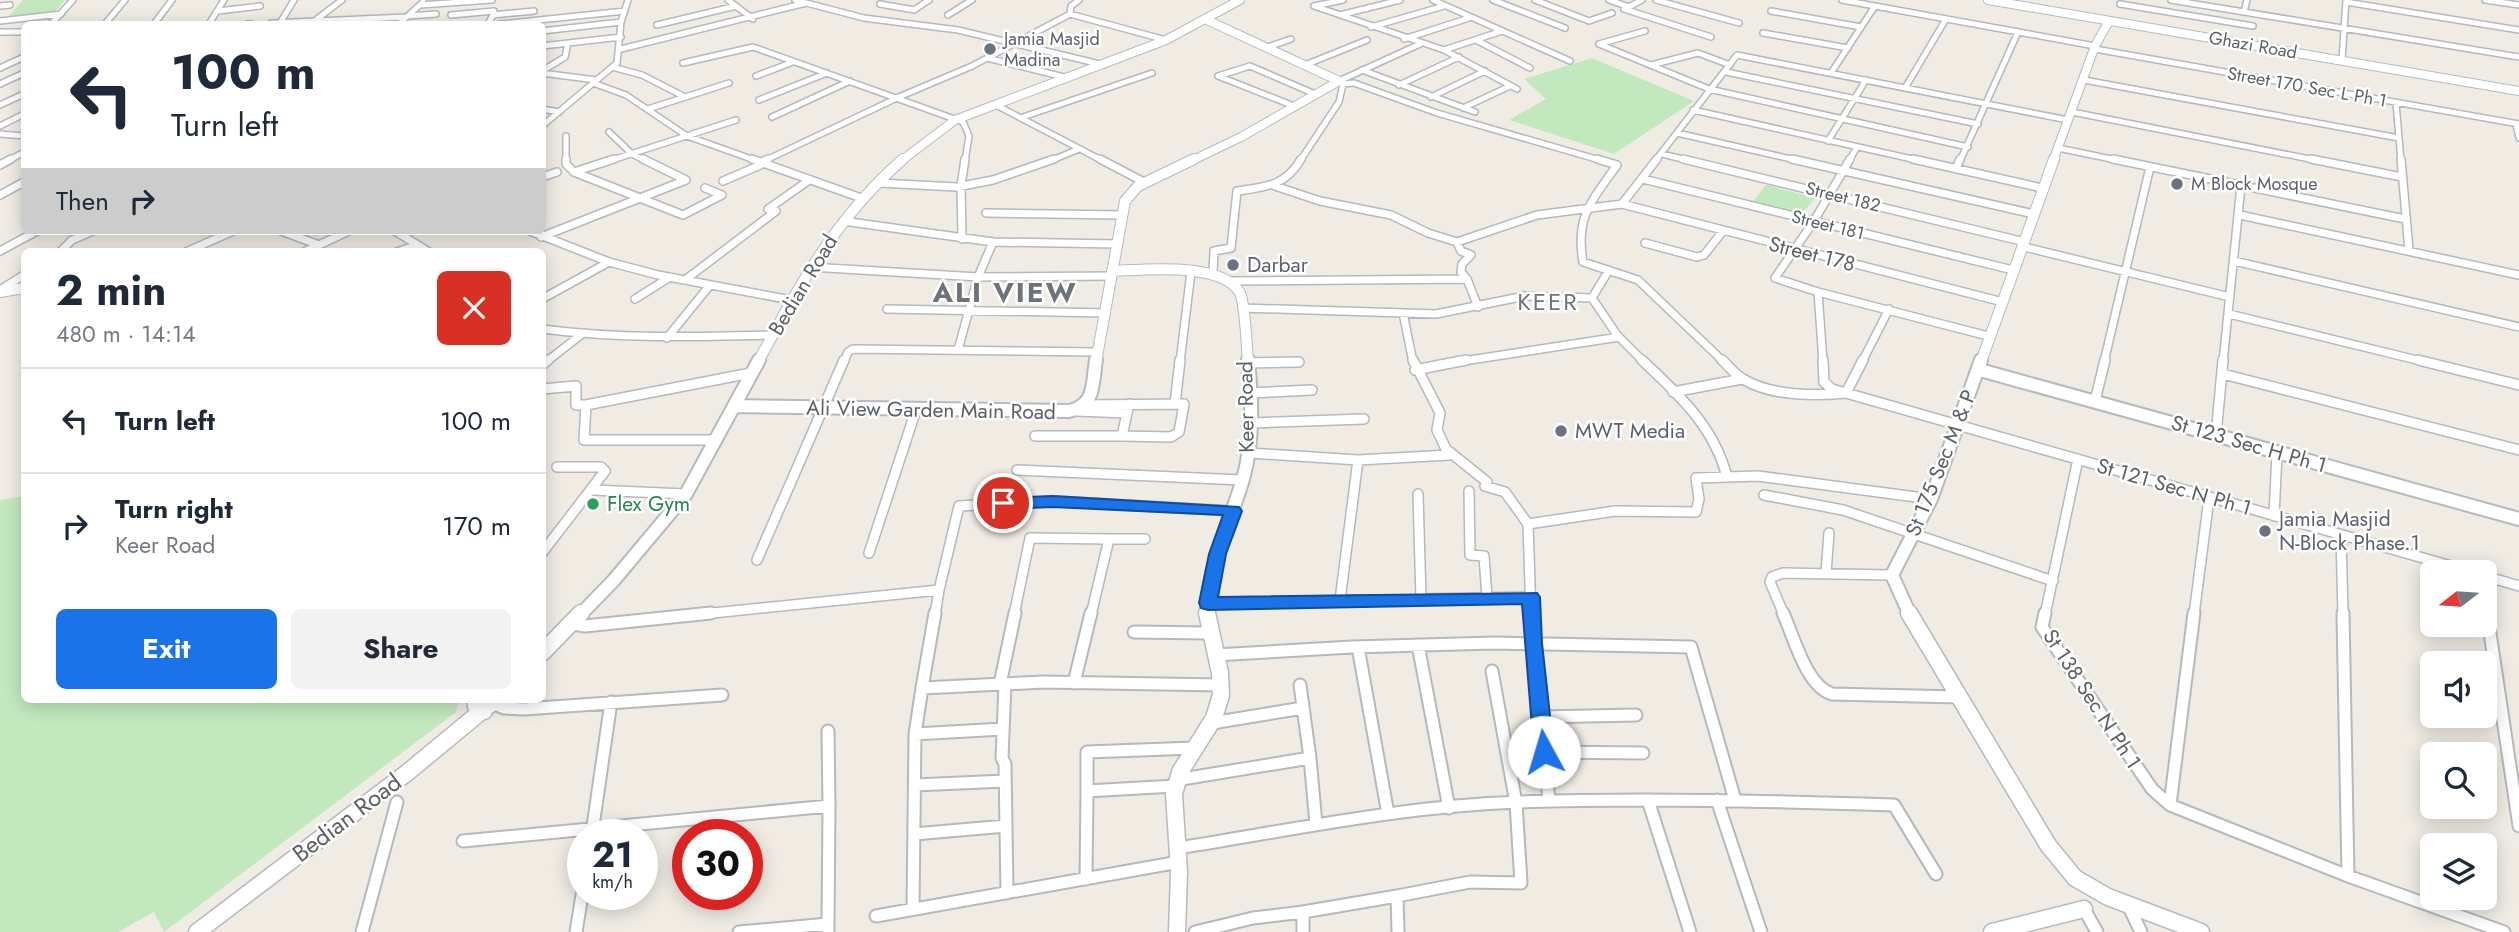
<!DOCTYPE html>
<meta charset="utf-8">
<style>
body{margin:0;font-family:Jost,sans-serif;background:#f2f2f3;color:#1f2937;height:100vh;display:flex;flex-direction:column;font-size:26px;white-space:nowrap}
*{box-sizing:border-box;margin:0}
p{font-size:23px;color:#747a83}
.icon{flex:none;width:38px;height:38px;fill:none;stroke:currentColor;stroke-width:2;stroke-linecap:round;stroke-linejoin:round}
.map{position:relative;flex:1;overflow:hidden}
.panel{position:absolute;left:21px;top:248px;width:525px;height:455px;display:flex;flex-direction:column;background:#fff;border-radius:10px;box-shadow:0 4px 18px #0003}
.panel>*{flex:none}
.hud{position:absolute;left:21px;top:21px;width:525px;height:214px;border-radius:10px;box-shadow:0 4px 18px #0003;background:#fff;color:#1f2937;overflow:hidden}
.needle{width:46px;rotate:253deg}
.controls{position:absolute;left:2420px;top:560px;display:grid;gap:14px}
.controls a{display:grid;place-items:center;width:77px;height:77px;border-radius:10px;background:#fff;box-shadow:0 4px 18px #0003;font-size:35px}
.speed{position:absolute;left:567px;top:819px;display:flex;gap:14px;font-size:35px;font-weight:700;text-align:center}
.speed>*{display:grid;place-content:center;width:91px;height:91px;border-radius:50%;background:#fff;box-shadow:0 4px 18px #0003;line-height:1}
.speed small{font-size:18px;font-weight:400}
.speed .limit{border:10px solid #d22;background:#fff;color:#111}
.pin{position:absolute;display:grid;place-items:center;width:60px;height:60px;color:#fff;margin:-30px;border:4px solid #fff;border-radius:50%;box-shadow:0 2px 7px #0007}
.me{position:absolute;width:77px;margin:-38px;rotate:354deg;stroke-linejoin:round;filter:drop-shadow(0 0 5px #0008)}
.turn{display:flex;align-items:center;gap:24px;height:147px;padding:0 35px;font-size:32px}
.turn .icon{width:91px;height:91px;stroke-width:2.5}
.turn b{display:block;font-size:49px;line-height:60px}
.then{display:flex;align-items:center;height:66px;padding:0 35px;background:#0003;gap:14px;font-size:26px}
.round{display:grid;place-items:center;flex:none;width:74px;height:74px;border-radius:10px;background:#f2f2f3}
.headline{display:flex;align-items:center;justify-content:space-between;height:119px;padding:0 35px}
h1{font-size:42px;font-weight:700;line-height:52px}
.cta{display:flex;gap:14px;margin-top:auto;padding:14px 35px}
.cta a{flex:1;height:80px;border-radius:10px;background:#1a73e8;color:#fff;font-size:28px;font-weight:700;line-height:80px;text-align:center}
.cta a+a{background:#f2f2f3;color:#1f2937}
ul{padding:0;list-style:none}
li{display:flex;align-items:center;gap:21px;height:105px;padding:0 35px;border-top:2px solid #e0e1e3}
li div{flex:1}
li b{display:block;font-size:26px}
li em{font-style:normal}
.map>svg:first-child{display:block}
</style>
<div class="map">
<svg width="2519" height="932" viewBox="0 0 2519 932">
<rect width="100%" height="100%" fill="#f0ece4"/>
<path fill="#c2e9be" d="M23,0H65L53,14L6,19Z
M1592,58L1694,101L1614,154L1509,120L1546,99L1524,79Z
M1766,185L1815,198L1801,215L1752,202Z
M24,496V700H459L456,712L164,932L154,912L118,932H0V500Z"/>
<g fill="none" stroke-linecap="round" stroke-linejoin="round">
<defs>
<path id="street-far3" d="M728,0L753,19
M795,0L864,18L958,30L1104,65
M1433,0L1570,61
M1493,0L1565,28
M1535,0L1589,21L1612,13
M1609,0L1629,7
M1656,0L1739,23
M1842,0L2095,46
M2171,0L2519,57
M2485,0L2519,5
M2346,2L2519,30
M880,4L914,10L929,0
M2120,4L2253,26
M420,5L492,0
M0,6L10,5
M1314,6L1444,50L1517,89
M1314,6L1343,0
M1624,9L1711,37
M1625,9L1642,0
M218,11L260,6
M1771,11L1861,27
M2244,12L2247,0
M1070,14L1071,6L1079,0
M451,15L494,11L493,13
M948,15L972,0
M1340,15L1400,0
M408,16L436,14
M0,21L61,14
M313,22L342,0
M271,23L406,17
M280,23L294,0
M51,24L73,0
M105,24L125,0
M154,24L172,0
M209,24L224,0
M247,24H252
M399,24L423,2
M488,24L493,15L534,11
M500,24L625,11
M657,25L736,6
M1371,27L1444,6
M542,31L621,22
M0,32H24
M1763,33L1848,48
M1404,39L1469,18
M1476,40L1530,68
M1599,44L1709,89L1968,147
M1599,44L1645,31
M542,46L621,37
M1265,48L1291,39
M621,49L806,3
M2095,49L2519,124
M1444,50L1502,31
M987,58L1068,78
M2342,60L2346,0
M683,63L753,47L963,122L969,136L965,161
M1305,65L1367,40
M1651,65L1698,53L1730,65
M612,67L642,75L685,97
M0,68L24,57
M1362,70L1475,112
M542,71L565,57L568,43
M1726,72L1978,124
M542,73L596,80
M1831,73L1875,6
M756,76L793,62
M1218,76L1250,66L1315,94
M1218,76L1294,106
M2084,80L2399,138
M1339,81L1420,44
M593,83L626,95L687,136L757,161
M0,84L24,73
M1399,85L1459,57
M1905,88L1946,19
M1431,97L1485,71
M759,100L827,73
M2396,103L2401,161
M0,105L24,94
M996,105L1103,161
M1463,108L1510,86
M542,109L559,112
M648,109L729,83
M1693,110L1921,161
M2072,112L2320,161
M772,117L850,81
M1020,118L1152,73
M2516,124L2519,138
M0,126L24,114
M542,126L617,63L621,22L628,0
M609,132L632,154L646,161
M1677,133L1800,161
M0,134L24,136
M566,136V161
M1828,141L1866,80
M2058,148L2121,161
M1662,154L1691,161
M8,161L24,152
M609,161L736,120
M764,161L899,97L972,66L1070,14L1166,40
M1050,161L1079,149
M1300,161L1339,102L1343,84L1354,83L1437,113L1603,161
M1655,161L1737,55L2068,120
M1849,161L1857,147
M1960,161L2018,32"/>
<path id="street-far2" d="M566,159V164L574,172L683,215L722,195L705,188
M643,159L686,180
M752,159L864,199
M1100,159L1144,182
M1597,159L1617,165C1592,201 1575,216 1583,262L1638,280L1724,362
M1683,159L2025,242
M1792,159L2034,214
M1850,159L1814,221L1775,278L1818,292L1988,336
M1913,159L2042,188
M2113,159L2405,219
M2311,159L2402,177
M2401,159L2409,250
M762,162L768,159
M0,165L11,159
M1956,169L1960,159
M574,172L614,159
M542,177L557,172
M1643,179L2013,270
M723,181L765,163
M879,183L957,187L993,180L1054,159
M1275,186L1320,201L1391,215L1428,233L1457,242L1537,215L1622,204L2003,302
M0,195L24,182
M1622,204L1657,159
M986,213L1122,215
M2240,215L2519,275
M843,221L993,242L1117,244
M281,231L319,245
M395,231L429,252
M530,231L609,262L658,275L791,300
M541,237L686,180
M962,239L961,186L965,159
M1457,242L1461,251L1471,255L1462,264L1461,272L1467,279L1478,307
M1645,243L1697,257L1704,255L1723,231
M2024,247L2230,297
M0,251L37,231
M60,252L72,240L93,231
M186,252L233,231
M304,252L349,231
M397,252L417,245
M2234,261L2519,327
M810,267L978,277L1111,276
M1213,273L1214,251L1231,248L1237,191C1265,187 1286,186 1301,159
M685,280L776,211L768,209L808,181
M1231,281L1467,279
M0,290L24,275
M1818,292L1823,362
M1592,298L1617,335L1644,362
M1592,298L1609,270
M542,299L609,262
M635,299L670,277
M1242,308L1436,314L1525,296L1592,298
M887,309L1105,313
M1403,313L1413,362
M2229,314L2425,362
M542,329C619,339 695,337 772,335
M667,338L710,285
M958,350L978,277L993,242
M546,362L582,334
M844,362L848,352L853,349L1097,352
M1180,362L1191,272
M1294,362H1299
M1457,362L1619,337
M1862,362L1889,309
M2104,362L2150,167
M2223,362L2241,186"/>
<path id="street-far1" d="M1413,360L1440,413L1437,430L1446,449L1487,482L1485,486L1505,492L1528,524
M1642,360C1679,395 1714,426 1727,477
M1722,360C1729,366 1735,375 1743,379C1771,396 1814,396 1846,393L1863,360
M1823,360L1824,382L1832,389L2472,572
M2418,360L2519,385
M1247,363L1299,362
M542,365L548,360
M1415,370L1466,360
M2223,374L2519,450
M542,389L576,386V405H586L751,373
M1673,392L1742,379
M1249,393L1312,390
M2095,401L2105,360
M1175,404L1180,360
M586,405L584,440H716
M1085,405L1184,404L1179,432L1171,437L1122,436L1129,404
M1076,411L1127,413
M1251,423L1364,419
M2216,435L2223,360
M1035,436H1122
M1249,453L1358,460L1449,455
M1017,470L1242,480
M593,490L686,494
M1469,491L1470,555L1484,556L1487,598
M1418,494L1421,599
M1764,495L1843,510L2053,581
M2274,516L2277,453
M2341,535L2343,615
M1109,539H1145
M542,553L605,471L601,467H557
M869,553L916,410
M757,560L844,360
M1826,573L1829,533
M2485,576L2519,586
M939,590L959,506L1053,501L1234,511
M1340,600L1358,460
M2485,602L2487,615
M1208,603L1531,597
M693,615L939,590L935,615
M1014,615L1030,538L1109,539L1091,615
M1531,615L1528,524L1615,511L1696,512L1699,499L1696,478L1758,476L1931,499
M1784,615L1770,582L1772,577L1783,573L1892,575
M2045,615L2078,459
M2194,615L2209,498"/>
<path id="street" d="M935,613L922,688L1044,682L1221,685
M1531,613L1549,801
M1783,613C1794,637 1806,686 1832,694L1958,697
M2045,613L2042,627L2152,789L2170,805L2348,876L2504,932
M2343,613L2348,876
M2487,613L2519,826
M573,624L585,626L711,613
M1134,632L1208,633
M1418,645L1449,808
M1358,647L1388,814
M1215,655L1352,647L1494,643L1691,647L1735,800
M1074,683L1091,613
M1000,684L1015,613
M1005,684L1002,758L1005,764L1007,893
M492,703L504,708L524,709L722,695
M1540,717L1636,715
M1212,723L1303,708
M828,731L829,806
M915,734L1003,729
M1544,752L1643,753
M1310,758L1316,824
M1176,780L1310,758L1300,685
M915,785L1005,781
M1087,791V752L1194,748
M1648,800L1690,932
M1717,800L1761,932
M2170,805L2194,613
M592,833L611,702
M914,834L1006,826
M463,841L829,806L828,924
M1178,848C1291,830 1404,806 1519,802C1643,798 1769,801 1894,805L1936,874
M1086,879L1087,791L1175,786
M1397,896L1470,882L1521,883L1516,803L1492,671
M2128,905L2141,932
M913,909L915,734L922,688
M2084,909L2097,932
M1303,912L1397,896L1398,932
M876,916L1179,862
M362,932L397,802
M576,932L583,889
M739,932L828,924V932
M1195,932L1253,918L1303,912V932"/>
<path id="secondary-far3" d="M1988,0L2519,91
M1207,20L1339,81
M901,161L955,120L1166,40L1240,0
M1191,161L1241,137L1339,81
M2053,161L2095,46L2109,21"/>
<path id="secondary-far2" d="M1112,271C1142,270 1223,261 1240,293C1245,303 1247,348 1248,362
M0,292L24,288
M758,362C801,283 834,220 903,159
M1096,362L1125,201L1138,186L1194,159
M1981,362L2054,159"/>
<path id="secondary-far1" d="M1980,370L2519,519
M735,406L1069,411C1096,405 1092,384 1096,360
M580,615L614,580L686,494L759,360
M1207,615C1207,568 1230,523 1243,479C1254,440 1252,400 1248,360
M1910,615L1892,575L1931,499L1981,360"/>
<path id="secondary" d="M1909,613L2048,845L2075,878L2108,897L2201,932
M542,653L581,613
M475,700L476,706L484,711
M197,932L408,772L495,700
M1177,932L1179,872L1174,794L1180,772L1214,718L1221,695L1220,673L1207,613
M1992,932L2084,909"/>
</defs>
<use href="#street-far3" stroke="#b5b8bc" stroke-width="8"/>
<use href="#street-far2" stroke="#b5b8bc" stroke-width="10"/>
<use href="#street-far1" stroke="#b5b8bc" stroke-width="12"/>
<use href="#street" stroke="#b5b8bc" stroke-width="15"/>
<use href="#secondary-far3" stroke="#b5babf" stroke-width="10"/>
<use href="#secondary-far2" stroke="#b5babf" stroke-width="12"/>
<use href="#secondary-far1" stroke="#b5babf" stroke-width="16"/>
<use href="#secondary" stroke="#b5babf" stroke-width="19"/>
<use href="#street-far3" stroke="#fff" stroke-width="5"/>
<use href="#street-far2" stroke="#fff" stroke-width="7"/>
<use href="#street-far1" stroke="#fff" stroke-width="9"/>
<use href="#street" stroke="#fff" stroke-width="11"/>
<use href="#secondary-far3" stroke="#fff" stroke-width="8"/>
<use href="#secondary-far2" stroke="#fff" stroke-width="10"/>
<use href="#secondary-far1" stroke="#fff" stroke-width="12"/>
<use href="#secondary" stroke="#fff" stroke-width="16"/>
</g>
<path fill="#1a73e8" stroke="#114b97" stroke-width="2" d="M1053,496L1239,507L1242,511L1226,554L1218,597L1537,593L1540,597L1542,643L1554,752L1551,758L1544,760L1537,758L1534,752L1522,604L1208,610L1201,608L1199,603L1209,554L1223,515L1053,507L1003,509L995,503L1003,498Z"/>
<g fill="#6b7280" stroke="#fff" stroke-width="2.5">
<circle cx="990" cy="49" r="7"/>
<circle cx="2177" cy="184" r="7"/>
<circle cx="1233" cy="265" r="7"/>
<circle cx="1561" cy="431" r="7"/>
<circle cx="2265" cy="531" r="7"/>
</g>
<circle fill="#2e9e5b" stroke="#fff" stroke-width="2.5" cx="593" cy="504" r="7"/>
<g text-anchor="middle" stroke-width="5" stroke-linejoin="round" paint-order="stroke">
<g font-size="18" fill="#5b616d" stroke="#fff" text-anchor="start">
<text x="1004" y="45">Jamia Masjid<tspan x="1004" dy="21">Madina</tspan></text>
<text x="2191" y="190">M Block Mosque</text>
</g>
<g font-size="18" fill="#5c6166" stroke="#fff">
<text transform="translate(2253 45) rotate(10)" y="6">Ghazi Road</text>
<text transform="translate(2307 87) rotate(10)" y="6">Street 170 Sec L Ph 1</text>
<text transform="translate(1843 197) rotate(14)" y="6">Street 182</text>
<text transform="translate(1828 225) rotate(14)" y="6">Street 181</text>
</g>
<g font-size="21" fill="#5c6166" stroke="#fff">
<text transform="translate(1812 254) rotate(14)" y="7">Street 178</text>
<text transform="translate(803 285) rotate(-59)" y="7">Bedian Road</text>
<text transform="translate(1246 407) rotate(-91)" y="7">Keer Road</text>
<text transform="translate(931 410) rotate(1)" y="7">Ali View Garden Main Road</text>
<text transform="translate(2249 444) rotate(16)" y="7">St 123 Sec H Ph 1</text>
<text transform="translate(1941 463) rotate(-68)" y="7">St 175 Sec M &amp; P</text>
<text transform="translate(2174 487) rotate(16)" y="7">St 121 Sec N Ph 1</text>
<text transform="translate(2092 699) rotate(57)" y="7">St 138 Sec N Ph 1</text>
</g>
<g font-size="21" fill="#5b616d" stroke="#fff" text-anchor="start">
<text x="1247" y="272">Darbar</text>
<text x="1575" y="438">MWT Media</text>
<text x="2279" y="526">Jamia Masjid<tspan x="2279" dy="24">N-Block Phase.1</tspan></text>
</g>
<g font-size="21" fill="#27864d" stroke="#fff" text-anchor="start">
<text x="607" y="511">Flex Gym</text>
</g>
<g font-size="24" letter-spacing="2" fill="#6d7378" stroke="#fff">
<text x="1548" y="310">KEER</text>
</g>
<g font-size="24" fill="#5c6166" stroke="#fff">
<text transform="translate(347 818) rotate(-37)" y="8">Bedian Road</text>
</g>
<g font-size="28" font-weight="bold" letter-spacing="2" fill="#6d7378" stroke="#fff">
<text x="1005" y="302">ALI VIEW</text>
</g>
</g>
</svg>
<div class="controls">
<a><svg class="needle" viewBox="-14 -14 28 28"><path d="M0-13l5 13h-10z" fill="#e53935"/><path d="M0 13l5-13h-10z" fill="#747a83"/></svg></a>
<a><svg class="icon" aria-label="sound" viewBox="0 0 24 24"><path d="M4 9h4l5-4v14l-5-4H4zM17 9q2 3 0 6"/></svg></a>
<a><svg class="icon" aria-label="search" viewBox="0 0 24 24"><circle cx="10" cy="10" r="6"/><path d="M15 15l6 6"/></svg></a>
<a><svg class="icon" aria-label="layers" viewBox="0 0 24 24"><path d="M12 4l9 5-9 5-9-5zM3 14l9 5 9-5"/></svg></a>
</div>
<div class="speed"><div>21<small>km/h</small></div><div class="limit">30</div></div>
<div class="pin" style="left:1003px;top:503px;background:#d93025"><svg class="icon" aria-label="arrive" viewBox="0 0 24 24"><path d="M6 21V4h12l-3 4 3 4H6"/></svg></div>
<svg class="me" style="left:1544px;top:752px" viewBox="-20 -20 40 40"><circle r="19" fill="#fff"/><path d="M0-13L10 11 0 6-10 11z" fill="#1a73e8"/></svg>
<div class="hud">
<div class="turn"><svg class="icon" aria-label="left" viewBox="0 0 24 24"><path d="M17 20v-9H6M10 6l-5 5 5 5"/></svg><div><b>100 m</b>Turn left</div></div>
<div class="then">Then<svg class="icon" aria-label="right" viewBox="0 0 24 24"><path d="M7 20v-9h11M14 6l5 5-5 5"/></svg></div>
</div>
<section class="panel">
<div class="headline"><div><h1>2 min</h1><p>480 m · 14:14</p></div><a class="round" style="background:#d93025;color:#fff"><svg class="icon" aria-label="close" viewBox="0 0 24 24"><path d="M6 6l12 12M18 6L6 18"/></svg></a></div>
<ul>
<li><svg class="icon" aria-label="left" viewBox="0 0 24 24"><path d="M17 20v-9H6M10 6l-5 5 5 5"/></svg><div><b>Turn left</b></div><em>100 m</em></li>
<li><svg class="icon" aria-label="right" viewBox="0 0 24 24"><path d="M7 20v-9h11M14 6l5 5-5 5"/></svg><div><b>Turn right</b><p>Keer Road</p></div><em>170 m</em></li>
</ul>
<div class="cta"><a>Exit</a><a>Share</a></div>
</section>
</div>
